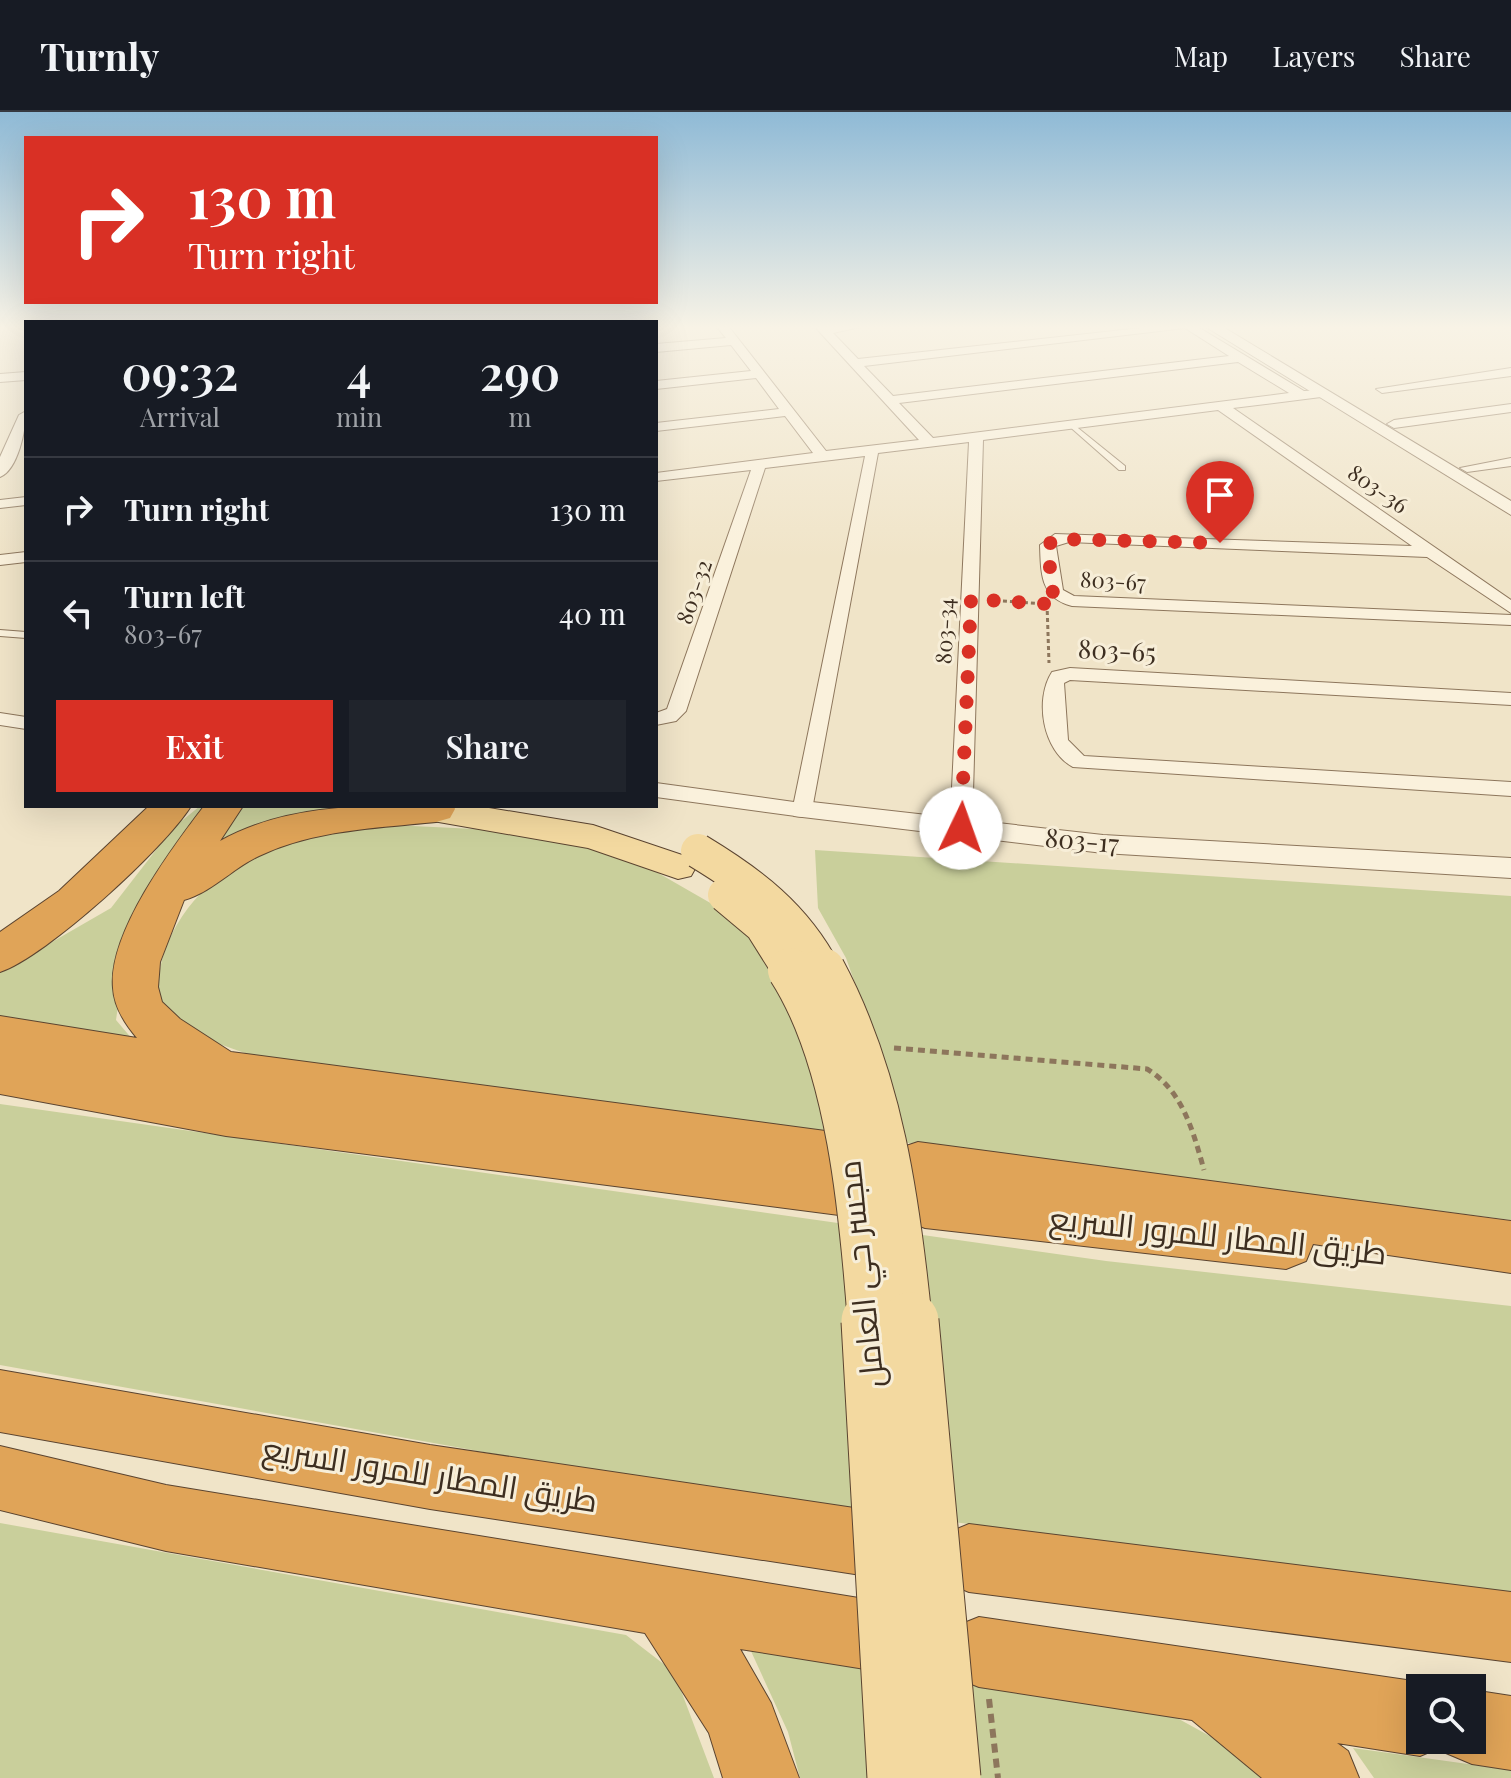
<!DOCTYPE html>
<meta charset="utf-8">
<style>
body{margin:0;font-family:"Playfair Display",Cairo,serif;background:#20242c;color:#f1f3f6;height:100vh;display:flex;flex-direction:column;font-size:30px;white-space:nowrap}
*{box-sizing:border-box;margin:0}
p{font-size:26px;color:#9ea1a6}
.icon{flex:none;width:44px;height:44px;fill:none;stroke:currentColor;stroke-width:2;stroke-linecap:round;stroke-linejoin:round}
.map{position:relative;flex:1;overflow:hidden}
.drawer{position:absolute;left:24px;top:208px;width:634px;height:488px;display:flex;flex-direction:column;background:#171b24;border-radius:0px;box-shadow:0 8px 32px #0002}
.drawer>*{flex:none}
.guide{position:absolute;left:24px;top:24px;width:634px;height:168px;border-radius:0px;box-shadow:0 8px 32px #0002;background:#d93025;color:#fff;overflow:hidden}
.tools{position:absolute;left:1406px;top:1562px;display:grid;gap:16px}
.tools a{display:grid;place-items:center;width:80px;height:80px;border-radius:0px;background:#171b24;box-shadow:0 8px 32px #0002;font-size:40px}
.pin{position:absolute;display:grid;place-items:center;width:68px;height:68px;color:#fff;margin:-82px -34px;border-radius:50% 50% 50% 0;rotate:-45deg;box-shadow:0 0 8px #0007}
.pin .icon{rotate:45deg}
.me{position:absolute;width:88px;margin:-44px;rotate:3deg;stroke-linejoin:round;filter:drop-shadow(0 0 6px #0008)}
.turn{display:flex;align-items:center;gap:28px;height:168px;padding:0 32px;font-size:36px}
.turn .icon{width:104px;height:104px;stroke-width:2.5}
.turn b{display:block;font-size:56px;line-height:68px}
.eta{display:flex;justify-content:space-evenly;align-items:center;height:136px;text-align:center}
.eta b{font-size:48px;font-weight:600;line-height:56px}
.button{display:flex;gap:16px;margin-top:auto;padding:16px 32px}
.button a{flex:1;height:92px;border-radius:0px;background:#d93025;color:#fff;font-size:32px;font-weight:600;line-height:92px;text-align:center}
.button a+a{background:#20242c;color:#f1f3f6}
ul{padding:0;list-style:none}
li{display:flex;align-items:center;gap:24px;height:104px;padding:0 32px;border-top:2px solid #363941}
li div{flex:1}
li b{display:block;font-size:30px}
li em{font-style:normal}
header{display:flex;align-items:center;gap:48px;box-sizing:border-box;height:112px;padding:0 40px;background:#171b24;border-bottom:2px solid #363941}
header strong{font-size:38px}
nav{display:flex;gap:44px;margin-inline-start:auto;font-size:28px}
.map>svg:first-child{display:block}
</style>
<header>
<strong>Turnly</strong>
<nav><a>Map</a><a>Layers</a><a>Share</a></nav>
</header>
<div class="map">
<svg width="1511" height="1666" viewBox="0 0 1511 1666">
<rect width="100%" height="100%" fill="#f0e4c8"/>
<path fill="#c9cf9b" d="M200,694H213L123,860L116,908L133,928L0,906V860L111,796L173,716Z
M239,694H337L345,695L290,705L214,733Z
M391,713L497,718L590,736L646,754L733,804L879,939L846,846L818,796L815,738L1511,784V1108L276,950C250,943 186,924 170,903C158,889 157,874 160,857C172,795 228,746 287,728C319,718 358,718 391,713Z
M0,992L1106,1149L1511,1194V1482L667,1373L0,1253Z
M0,1411L626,1523L674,1560L714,1666H0Z
M750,1537L1177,1606L1286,1666H800L788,1620Z
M1353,1636L1511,1658V1666H1374Z"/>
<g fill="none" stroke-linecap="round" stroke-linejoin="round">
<defs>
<path id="service" d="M1069,312H1073L1125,354V358H1119L1069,314Z
M0,518L26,520V526L0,524Z"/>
<path id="minor" d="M717,215H729L826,339L919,328L815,215H860L833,221L858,247L1150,215H1198L1304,279L1325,278V284L1321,285L1233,296L1511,488V501L1427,445L1069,430L1056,434L1063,478L1074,484L1511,503V513L1072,494C1040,486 1041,461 1040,433L1055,422L1412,434L1218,298L983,328L972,716L961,723L950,716L969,330L878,341L811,703L803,705L656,685V671L794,690L865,344L765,356L686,599L676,609L656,613V601L667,597L751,358L656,369V361L813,341L785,304L656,319V311L779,297L756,266L656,277V269L751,259L731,233L656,240V232L726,226ZM1185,216L1229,244L893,284L864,254ZM1238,250L1289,281L933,326L899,291Z
M1511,256V264L1382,281L1376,277Z
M26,260V268L0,270V262Z
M1511,292V300L1394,316L1387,312L1394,308Z
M26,299C26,317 18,358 0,365V345L19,303Z
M1511,346V354L1467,360L1460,356Z
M26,385V393L0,396V388Z
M26,440V450L0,453V443Z
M1070,556L1511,581V593L1070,568L1064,571L1068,628L1084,644L1511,670V684L1073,655C1043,639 1034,588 1052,560Z
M0,601L26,605V617L0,613Z"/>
<path id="tertiary" d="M1206,215H1223L1511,389V403Z
M803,689L1103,723L1511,746V766L1103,741L794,704L790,698L794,692Z"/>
<path id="primary" d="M393,694H477L593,713L691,746L696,755L691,764L678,767L588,736L410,705L398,702Z"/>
<path id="motorway" d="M149,694H191C165,736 46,845 0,860V820L59,779Z
M204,694H243L220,729C292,689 374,694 454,694L455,697L450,706L436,710C376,716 314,718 259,744C233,756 212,780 184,788L160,850L158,875L162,890L180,907L231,940L833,1020L851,1027L859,1043L851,1059L858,1062L866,1079L858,1096L839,1103L226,1024L0,982V904L137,926C125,912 114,895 113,876C108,821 172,736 204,694Z
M918,1030L1511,1109V1161L1313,1132L1306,1149L1286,1157L925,1116L906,1109L898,1091L908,1073L900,1070L892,1053L900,1036Z
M0,1258L430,1333L861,1397L885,1406L894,1430L885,1454L861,1463L430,1397L0,1320Z
M0,1334L166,1373L865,1487L890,1497L900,1522L890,1547L865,1557L740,1537L771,1591L799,1666H723L709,1621L645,1521L166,1439L0,1398Z
M969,1412L1511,1480V1550L969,1480L945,1470L935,1446L945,1422Z
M979,1505L1420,1570L1433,1576H1420V1628H1472V1578L1511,1584V1658L1472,1652L1446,1641L1443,1634L1420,1644L1337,1631L1348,1639L1359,1666H1262L1192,1608L979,1575L954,1565L944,1540L954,1515Z"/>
</defs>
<use href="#service" stroke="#8d765c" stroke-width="2"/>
<use href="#minor" stroke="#8d765c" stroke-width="2"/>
<use href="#tertiary" stroke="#8d765c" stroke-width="2"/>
<use href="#primary" stroke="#5b4430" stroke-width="2"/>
<use href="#motorway" stroke="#5b4430" stroke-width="2"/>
<path stroke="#8d765c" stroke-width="3" stroke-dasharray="4 3" stroke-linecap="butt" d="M989,488L1044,492
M1047,492L1049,551"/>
<path stroke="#8d765c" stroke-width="5" stroke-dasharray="7 5" stroke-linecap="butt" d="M894,936L1147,957C1183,979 1193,1019 1204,1058"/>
<path stroke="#8d765c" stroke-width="6" stroke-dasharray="9 6" stroke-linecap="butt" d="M989,1587L998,1666"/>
<use href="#service" fill="#faf1dc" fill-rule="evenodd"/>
<use href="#minor" fill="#faf1dc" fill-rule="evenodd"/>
<use href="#tertiary" fill="#faf1dc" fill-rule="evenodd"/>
<use href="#primary" fill="#f3d9a0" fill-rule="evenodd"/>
<use href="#motorway" fill="#e0a458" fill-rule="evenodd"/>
<defs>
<path id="primary-bridge-far2" d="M698,739C751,771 795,804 824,860
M725,783L762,814L791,860"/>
<path id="primary-bridge-far1" d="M790,858C849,950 862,1104 870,1211
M823,858C881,966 898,1090 910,1211"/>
<path id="primary-bridge" d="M870,1209L896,1666
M910,1209L952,1666"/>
</defs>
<use href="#primary-bridge-far2" stroke="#5b4430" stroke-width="36" stroke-linecap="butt"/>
<use href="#primary-bridge-far1" stroke="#5b4430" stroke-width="46" stroke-linecap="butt"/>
<use href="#primary-bridge" stroke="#5b4430" stroke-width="59" stroke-linecap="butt"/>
<use href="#primary-bridge-far2" stroke="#f3d9a0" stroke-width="34"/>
<use href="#primary-bridge-far1" stroke="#f3d9a0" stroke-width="44"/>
<use href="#primary-bridge" stroke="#f3d9a0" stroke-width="57"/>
</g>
<linearGradient id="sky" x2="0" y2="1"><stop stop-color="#8fbad6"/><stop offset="0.48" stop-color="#f8f3e6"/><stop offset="1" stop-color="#f8f3e6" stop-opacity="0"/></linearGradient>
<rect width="1511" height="448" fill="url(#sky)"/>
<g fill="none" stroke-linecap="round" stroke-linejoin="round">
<path stroke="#d93025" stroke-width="14" stroke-dasharray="0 25.2" d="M961,716L971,487L1047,492L1059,486L1052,479L1048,433L1055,427L1220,431"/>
</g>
<g text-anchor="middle" stroke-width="6" stroke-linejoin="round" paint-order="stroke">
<g font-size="22" fill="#3d2e20" stroke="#f7eed8">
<text transform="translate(1378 377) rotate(35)" y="8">803-36</text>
<text transform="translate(1113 469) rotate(3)" y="8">803-67</text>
<text transform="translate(694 480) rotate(-71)" y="8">803-32</text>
<text transform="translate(945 519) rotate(-87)" y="8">803-34</text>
</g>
<g font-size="26" fill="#3d2e20" stroke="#f7eed8">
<text transform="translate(1117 539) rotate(3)" y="9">803-65</text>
<text transform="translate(1082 729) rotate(5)" y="9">803-17</text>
</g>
<g font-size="32" fill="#3d2e20" stroke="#f7eed8">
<text transform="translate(1218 1124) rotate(6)" y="11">طريق المطار للمرور السريع</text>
<text transform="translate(861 1162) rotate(-96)" y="11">مجسر حي العامل</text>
<text transform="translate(430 1363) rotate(9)" y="11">طريق المطار للمرور السريع</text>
</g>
</g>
</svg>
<div class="tools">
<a><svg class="icon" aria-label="search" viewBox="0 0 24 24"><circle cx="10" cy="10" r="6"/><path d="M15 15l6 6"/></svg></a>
</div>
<div class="pin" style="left:1220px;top:431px;background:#d93025"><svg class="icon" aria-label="arrive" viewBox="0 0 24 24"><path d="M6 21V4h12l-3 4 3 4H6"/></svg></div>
<svg class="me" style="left:961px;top:716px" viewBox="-20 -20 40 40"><circle r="19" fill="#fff"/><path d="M0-13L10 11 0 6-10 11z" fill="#d93025"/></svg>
<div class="guide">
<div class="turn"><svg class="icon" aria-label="right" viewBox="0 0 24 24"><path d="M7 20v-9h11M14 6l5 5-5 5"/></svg><div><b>130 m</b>Turn right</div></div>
</div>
<section class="drawer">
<div class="eta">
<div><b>09:32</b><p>Arrival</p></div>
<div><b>4</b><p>min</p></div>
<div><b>290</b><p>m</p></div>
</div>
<ul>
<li><svg class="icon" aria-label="right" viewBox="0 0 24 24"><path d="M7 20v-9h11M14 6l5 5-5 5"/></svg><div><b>Turn right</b></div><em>130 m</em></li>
<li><svg class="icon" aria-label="left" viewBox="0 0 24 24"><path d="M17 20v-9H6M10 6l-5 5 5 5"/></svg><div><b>Turn left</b><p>803-67</p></div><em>40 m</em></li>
</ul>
<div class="button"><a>Exit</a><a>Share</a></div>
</section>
</div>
